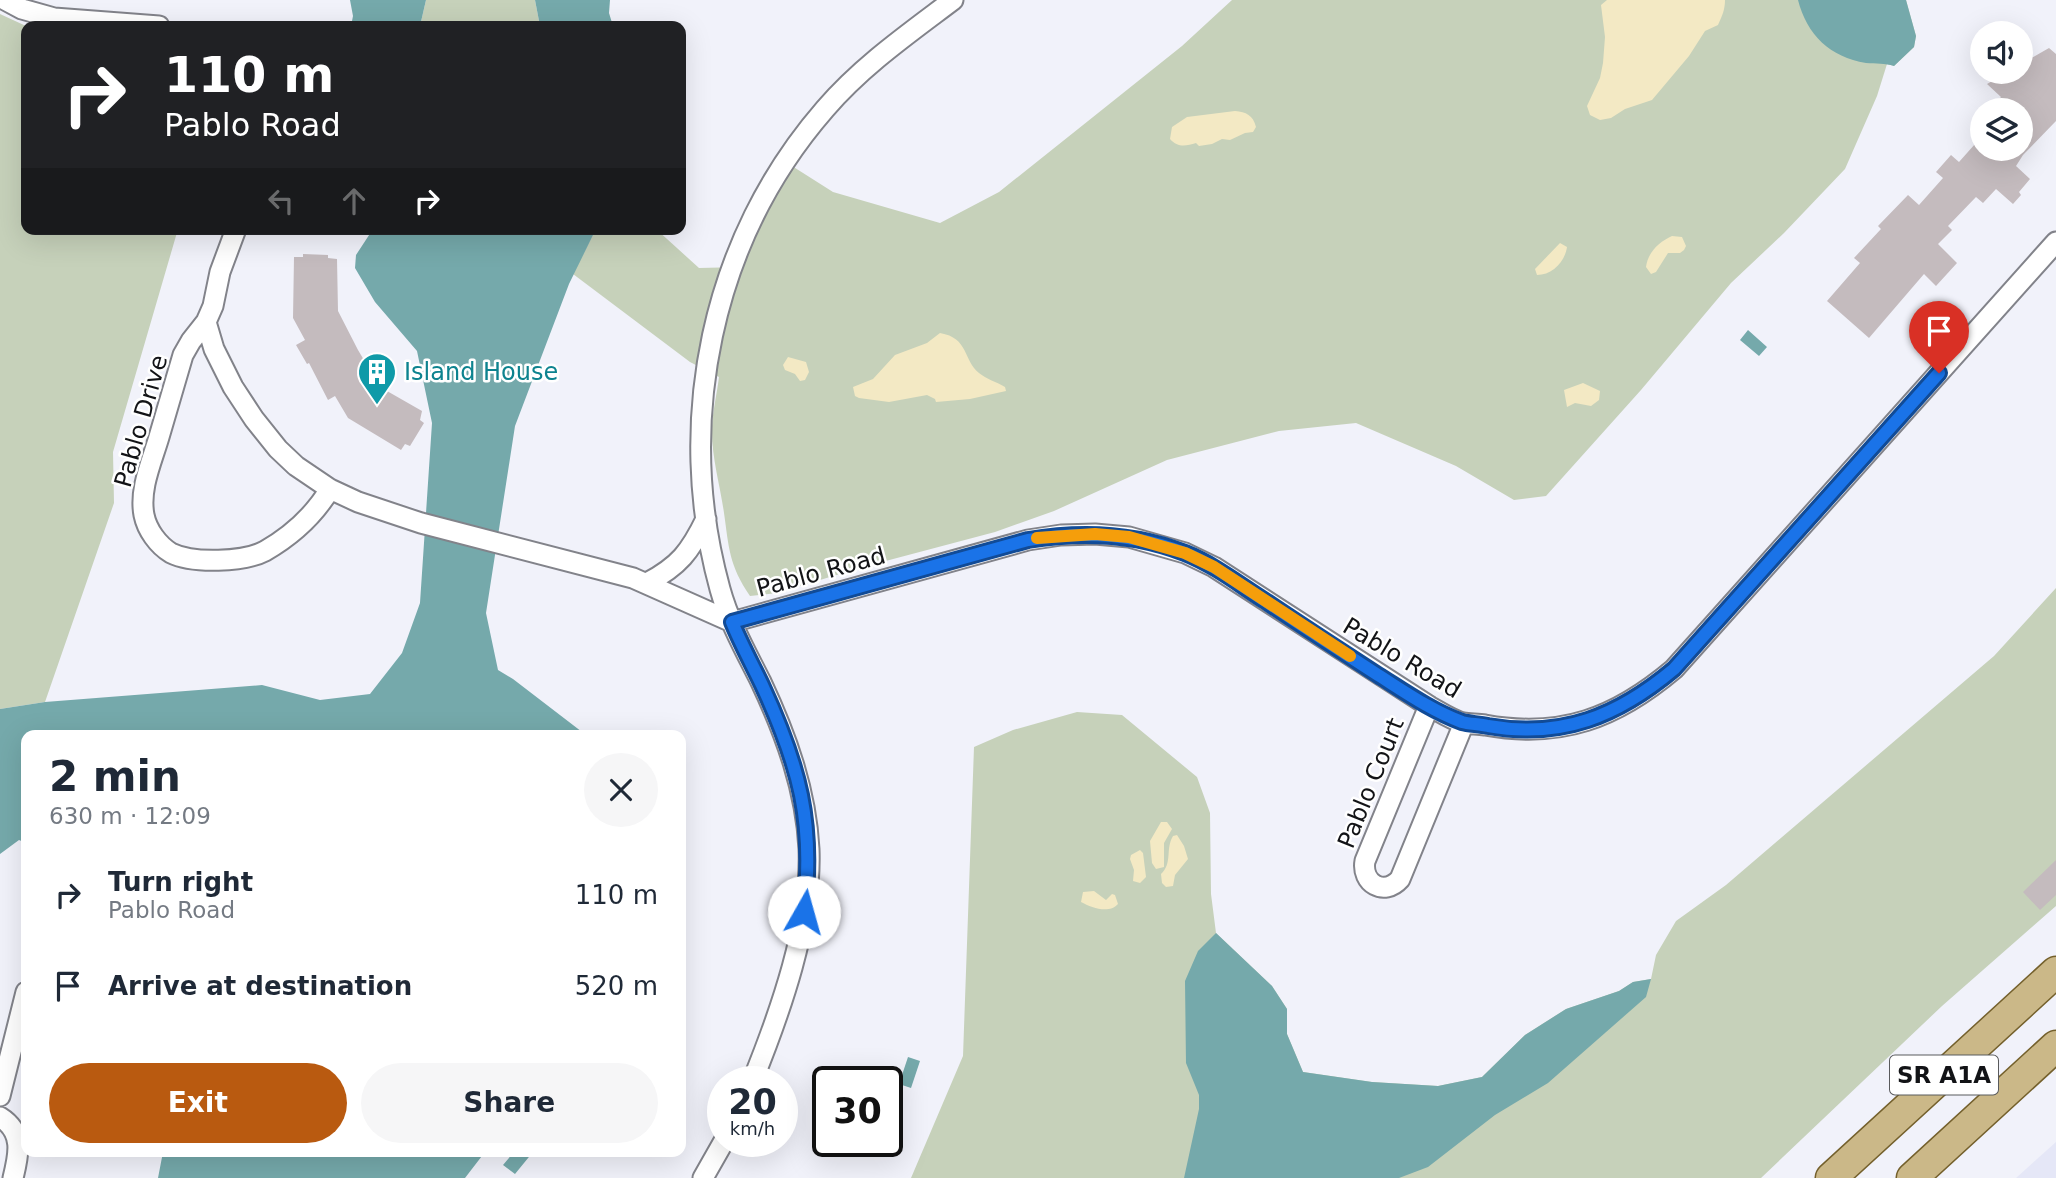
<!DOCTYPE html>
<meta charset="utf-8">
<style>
body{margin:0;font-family:"DejaVu Sans",sans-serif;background:#f6f6f7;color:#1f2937;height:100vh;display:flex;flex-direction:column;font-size:26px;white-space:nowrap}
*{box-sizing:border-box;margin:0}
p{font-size:23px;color:#747a83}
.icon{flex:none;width:38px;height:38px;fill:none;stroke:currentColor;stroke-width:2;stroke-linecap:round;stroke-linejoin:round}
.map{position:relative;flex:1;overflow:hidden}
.side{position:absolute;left:21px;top:730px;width:665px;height:427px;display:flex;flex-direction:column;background:#fff;border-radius:14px;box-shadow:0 7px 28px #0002}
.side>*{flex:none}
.top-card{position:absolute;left:21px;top:21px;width:665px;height:214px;border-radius:14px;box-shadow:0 7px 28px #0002;background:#202124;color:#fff;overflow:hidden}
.controls{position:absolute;left:1970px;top:21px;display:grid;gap:14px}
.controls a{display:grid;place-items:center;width:63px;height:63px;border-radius:50%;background:#fff;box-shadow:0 7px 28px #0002;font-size:35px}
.speed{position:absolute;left:707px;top:1066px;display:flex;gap:14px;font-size:35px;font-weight:700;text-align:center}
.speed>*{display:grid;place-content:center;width:91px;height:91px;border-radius:50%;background:#fff;box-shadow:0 7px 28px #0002;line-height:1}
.speed small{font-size:18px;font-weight:400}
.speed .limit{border:4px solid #111;border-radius:10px;background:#fff;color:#111}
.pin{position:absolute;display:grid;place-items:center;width:60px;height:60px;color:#fff;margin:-72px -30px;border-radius:50% 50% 50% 0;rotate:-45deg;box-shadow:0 0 7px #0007}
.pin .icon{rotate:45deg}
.me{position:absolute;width:77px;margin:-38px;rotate:7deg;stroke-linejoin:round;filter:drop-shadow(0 0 5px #0008)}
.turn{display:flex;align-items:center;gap:24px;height:147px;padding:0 28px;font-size:32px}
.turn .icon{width:91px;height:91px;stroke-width:2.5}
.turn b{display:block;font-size:49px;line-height:60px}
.lanes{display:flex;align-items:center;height:66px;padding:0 28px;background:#0003;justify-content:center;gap:35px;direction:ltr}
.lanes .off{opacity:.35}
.round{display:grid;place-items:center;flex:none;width:74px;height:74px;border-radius:37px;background:#f6f6f7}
.headline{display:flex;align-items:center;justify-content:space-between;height:119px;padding:0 28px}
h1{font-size:42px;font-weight:700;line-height:52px}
.action{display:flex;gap:14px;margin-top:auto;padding:14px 28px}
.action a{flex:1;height:80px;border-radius:42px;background:#b95a10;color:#fff;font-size:28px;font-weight:700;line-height:80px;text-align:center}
.action a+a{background:#f6f6f7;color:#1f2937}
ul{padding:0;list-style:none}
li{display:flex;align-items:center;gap:21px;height:91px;padding:0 28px}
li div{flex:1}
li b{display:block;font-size:26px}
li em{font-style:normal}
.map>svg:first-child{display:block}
</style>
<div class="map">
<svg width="2056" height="1178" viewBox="0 0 2056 1178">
<rect width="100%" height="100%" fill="#f1f2fa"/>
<path fill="#e5e7f7" d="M2056,1142V1178H2016Z"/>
<path fill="#c6d1ba" d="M426,0H535L540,26H420Z
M1232,0H1906L1916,36L1914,47L1894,66L1887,64L1877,96L1845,169L1784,233L1731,283L1641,390L1546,496L1514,500L1456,466L1356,423L1279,431L1167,460L1054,511L995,532L863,567L777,593L750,596C729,565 729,548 724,513C720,484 711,456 712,426C713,410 717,393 719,377L690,362L573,274L596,229H656L699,268L741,267L765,215L792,166L833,192L940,223L999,192L1182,46Z
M0,14L26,26V229H178L113,452L114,503L45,702L0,709Z
M2056,588V906L1942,1006L1761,1178H911L963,1056L974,747L1013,730L1077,712L1122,715L1197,777L1210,813L1211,894L1216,933L1272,986L1287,1009V1034L1303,1072L1372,1082L1438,1086L1482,1077L1525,1035L1566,1009L1619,991L1633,982L1651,979L1656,955L1676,921L1726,885L1994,656Z"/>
<path fill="#f3e9c4" d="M1607,0H1725C1725,10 1722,16 1718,25L1705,31L1689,56L1652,100L1625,109L1611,118L1600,120L1590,115L1587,106L1600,78L1603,63L1605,37L1601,5Z
M1235,111C1246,112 1253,115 1256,127L1253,132L1245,133L1230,140L1222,139L1212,144L1199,146L1196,143C1186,146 1178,148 1170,139L1172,127L1187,117Z
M1672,236L1682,237L1686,246L1684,250L1680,253H1668L1656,272L1651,274L1646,267C1648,252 1659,242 1672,236Z
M1560,243L1567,247C1565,262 1552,275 1537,275L1535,269Z
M940,333C969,338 963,360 979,373C986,379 997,382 1005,387L1006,391L970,399L936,402L935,399L927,395L889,402L859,398L855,396L853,387L873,379L895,355L927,343Z
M788,357L806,362L809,372L805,380L800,381L795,374L785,370L783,365Z
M1583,383L1600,391L1599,400L1591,406L1575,403L1567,407L1564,390Z
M1161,822H1167L1172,829L1164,843V867L1156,869L1152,863L1150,841Z
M1177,835L1184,846L1188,859L1175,875L1173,886L1166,887L1162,883L1161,874C1173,863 1165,849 1173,836Z
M1140,850L1143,853L1146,877L1140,883L1133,881L1134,870L1130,859L1131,855Z
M1094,891L1106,900L1112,894L1115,895L1118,904C1109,914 1092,908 1081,902L1083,892Z"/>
<path fill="#75a9ab" d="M350,0H426L420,26H351L353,16Z
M535,0H610L609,13L613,26H540Z
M1798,0H1906L1916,36L1914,47L1894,66C1885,63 1876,64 1866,63C1830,57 1807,35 1798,0Z
M373,229H596L569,284L515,426L486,613L498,670L513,679L586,735H26V843L19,840L0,854V709L45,702L262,685L320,700L370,694L402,653L420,603L432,423L417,351L375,302L355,268L356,255Z
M1748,330L1767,347L1759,356L1740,340Z
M1216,933L1272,986L1287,1009V1034L1303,1072L1372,1082L1438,1086L1482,1077L1525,1035L1566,1009L1619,991L1633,982L1651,979L1646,997L1548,1083L1495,1115L1428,1167L1399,1178H1184L1199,1109V1095L1186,1063L1185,981L1198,951Z
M908,1057L920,1061L911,1088L899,1084Z
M163,1152H485L465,1178H158Z
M514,1152H533L515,1174L503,1165Z"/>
<path fill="#c4bbbe" d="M2049,48L2056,54V121L2023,155L2016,166L2030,179L2019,192L2021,195L2013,204L1996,189L1983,203L1976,197L1948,226L1952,230L1938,244L1957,263L1936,286L1924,274L1869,338L1827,301L1860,263L1854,258L1881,229L1878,226L1908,195L1919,205L1943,178L1936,172L1951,155L1959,162L1983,135V149H2021V110H1990L2001,97L1987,84L2008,72H2021V64Z
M303,254L328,255V258L337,259L338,311L358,350L380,387L422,411L420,420L424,423L410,446L405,444L401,450L348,418L335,396L328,400L309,363L307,364L296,345L305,340L293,318L294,257H303Z
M2056,860V895L2040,910L2023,892Z"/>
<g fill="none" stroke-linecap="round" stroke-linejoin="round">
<defs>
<path id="minor" d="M5,0L22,9L54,18L159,26
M236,229L220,272L213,306L206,322L214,349L233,387L254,419L278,449L296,466L330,489L358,502L421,523L633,578L732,622L1028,540L1061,535L1095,534L1129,537L1185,553L1214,567L1429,706C1440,712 1452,720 1463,723C1470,724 1478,724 1485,725C1561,739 1616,718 1674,669L2056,242
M206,322L191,341L183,355C175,382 167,410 159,437C152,461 139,489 144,515C147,530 158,545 171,553C193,564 244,562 265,551C291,536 315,514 330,489
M647,583C679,566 690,552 706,519
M1429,706L1365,861C1361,883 1384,897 1400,879L1464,723
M752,1082C780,1013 812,923 809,849C806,790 786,735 761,682C746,652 729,622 720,589C674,422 711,240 825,109C862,66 908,34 953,0
M0,1096L26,992
M0,1117C24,1132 19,1154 13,1178
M703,1178L724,1141"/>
<path id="primary" d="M1831,1178L2056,972
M1912,1178L2056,1046"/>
</defs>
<use href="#minor" stroke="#82838a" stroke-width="23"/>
<use href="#primary" stroke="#74602c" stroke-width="33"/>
<use href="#minor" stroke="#fff" stroke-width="19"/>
<use href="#primary" stroke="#cbb888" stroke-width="30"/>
</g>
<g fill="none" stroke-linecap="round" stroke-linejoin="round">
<defs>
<path id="route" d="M804,912C815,823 799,765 762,685C752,664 741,644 732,622L1028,540C1081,531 1134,533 1185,553C1215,565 1240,585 1267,602C1304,627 1341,651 1378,675C1405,692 1432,711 1462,722C1469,724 1479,724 1488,726C1562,739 1618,716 1674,669L1939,373"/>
</defs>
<use href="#route" stroke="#114b97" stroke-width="18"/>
<use href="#route" stroke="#1a73e8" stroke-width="12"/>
<path stroke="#f59e0b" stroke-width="12" d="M1037,538L1095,534L1129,537L1185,553L1214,567L1350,656"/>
</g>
<defs>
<symbol id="building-pin" viewBox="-11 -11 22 30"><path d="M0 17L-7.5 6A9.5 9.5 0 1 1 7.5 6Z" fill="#0f9aa8" stroke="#fff"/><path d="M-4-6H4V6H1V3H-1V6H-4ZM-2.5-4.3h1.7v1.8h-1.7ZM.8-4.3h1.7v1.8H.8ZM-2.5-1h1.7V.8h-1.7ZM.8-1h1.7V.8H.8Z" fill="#fff"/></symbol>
</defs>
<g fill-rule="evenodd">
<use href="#building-pin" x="355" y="350" width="44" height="60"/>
</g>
<g text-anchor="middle" stroke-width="5" stroke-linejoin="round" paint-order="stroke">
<rect fill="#fff" stroke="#595a5c" stroke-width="2" x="1890" y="1055.5" width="108" height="39" rx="5"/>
<g font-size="23" font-weight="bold" fill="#121316">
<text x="1944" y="1083">SR A1A</text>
</g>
<g font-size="24" fill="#0d838f" stroke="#fff" text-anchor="start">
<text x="404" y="380">Island House</text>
</g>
<g font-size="24" fill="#121316" stroke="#fff">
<text transform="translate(141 421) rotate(-74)" y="8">Pablo Drive</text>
<text transform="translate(821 572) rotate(-15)" y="8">Pablo Road</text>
<text transform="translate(1402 658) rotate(31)" y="8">Pablo Road</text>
<text transform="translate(1371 783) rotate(-68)" y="8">Pablo Court</text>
</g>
</g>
</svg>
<div class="controls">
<a><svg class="icon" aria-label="sound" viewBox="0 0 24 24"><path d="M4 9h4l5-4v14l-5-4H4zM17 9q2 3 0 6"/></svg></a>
<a><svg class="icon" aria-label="layers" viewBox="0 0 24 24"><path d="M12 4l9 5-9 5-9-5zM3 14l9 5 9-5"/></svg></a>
</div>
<div class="speed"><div>20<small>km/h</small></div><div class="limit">30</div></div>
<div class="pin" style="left:1939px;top:373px;background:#d93025"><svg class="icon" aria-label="arrive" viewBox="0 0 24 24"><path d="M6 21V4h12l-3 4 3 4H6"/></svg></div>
<svg class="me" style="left:804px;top:912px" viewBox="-20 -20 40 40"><circle r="19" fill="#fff"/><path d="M0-13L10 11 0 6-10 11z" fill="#1a73e8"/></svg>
<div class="top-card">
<div class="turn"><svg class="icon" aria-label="right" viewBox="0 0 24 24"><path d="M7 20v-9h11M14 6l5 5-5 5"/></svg><div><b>110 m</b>Pablo Road</div></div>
<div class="lanes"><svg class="icon off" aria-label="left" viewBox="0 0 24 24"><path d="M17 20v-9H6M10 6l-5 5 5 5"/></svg><svg class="icon off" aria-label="ahead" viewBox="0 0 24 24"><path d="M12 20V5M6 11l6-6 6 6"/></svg><svg class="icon" aria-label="right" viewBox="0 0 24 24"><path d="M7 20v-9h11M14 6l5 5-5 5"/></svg></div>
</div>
<section class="side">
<div class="headline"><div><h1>2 min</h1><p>630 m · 12:09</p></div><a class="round"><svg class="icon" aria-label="close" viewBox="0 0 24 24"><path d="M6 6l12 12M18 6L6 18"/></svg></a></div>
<ul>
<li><svg class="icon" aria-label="right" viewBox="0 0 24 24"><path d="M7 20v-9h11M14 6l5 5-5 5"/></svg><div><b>Turn right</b><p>Pablo Road</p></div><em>110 m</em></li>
<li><svg class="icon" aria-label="arrive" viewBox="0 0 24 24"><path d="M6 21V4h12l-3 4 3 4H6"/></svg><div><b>Arrive at destination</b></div><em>520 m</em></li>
</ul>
<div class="action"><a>Exit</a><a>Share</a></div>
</section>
</div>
